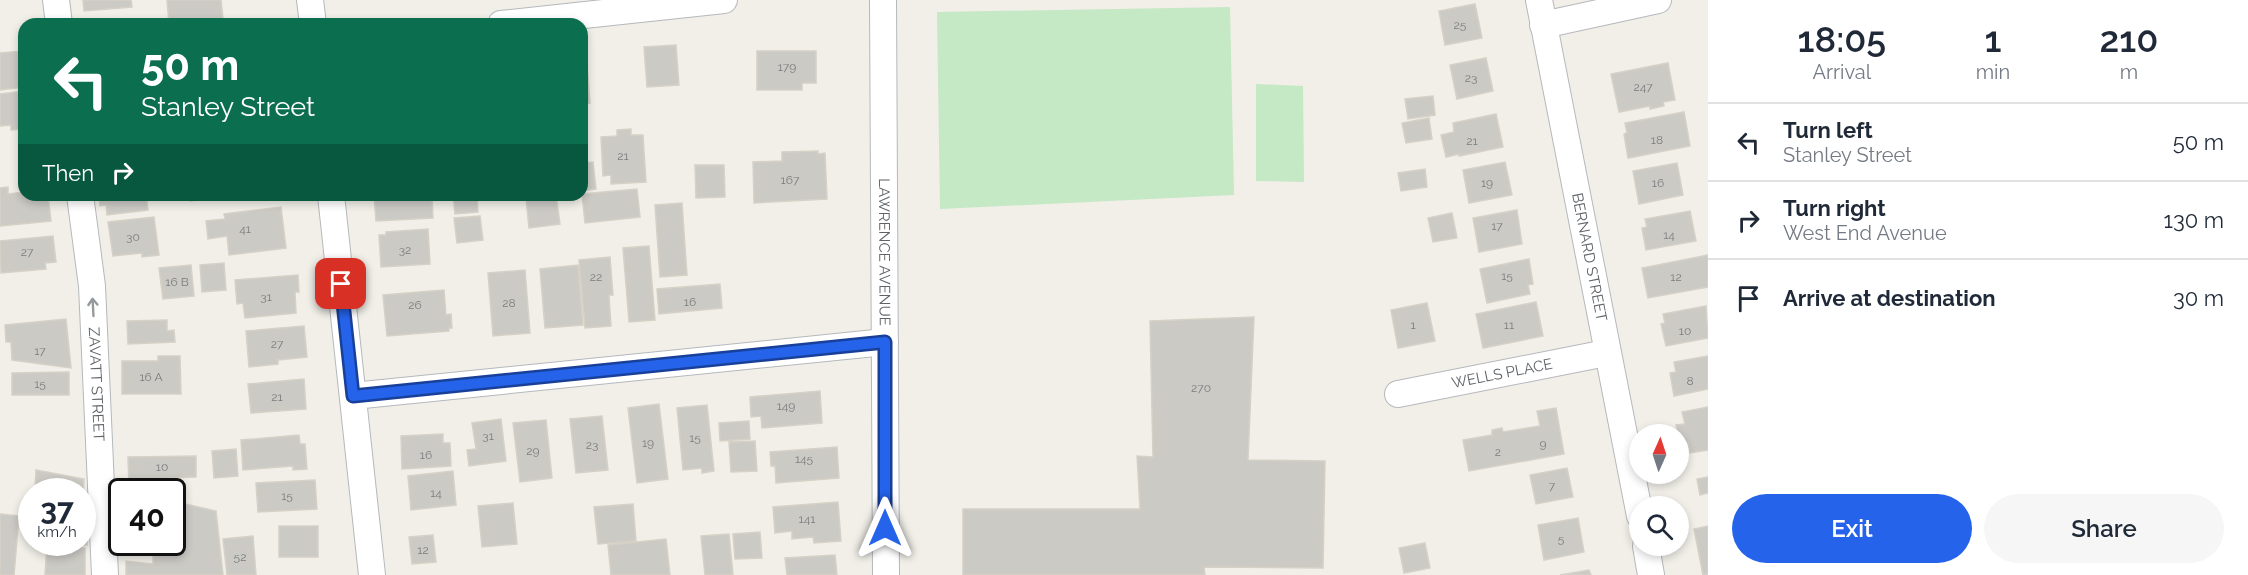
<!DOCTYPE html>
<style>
body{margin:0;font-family:Raleway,sans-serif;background:#f6f6f7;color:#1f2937;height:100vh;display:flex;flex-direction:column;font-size:22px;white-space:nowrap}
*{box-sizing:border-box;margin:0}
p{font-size:20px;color:#747a83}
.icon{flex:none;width:33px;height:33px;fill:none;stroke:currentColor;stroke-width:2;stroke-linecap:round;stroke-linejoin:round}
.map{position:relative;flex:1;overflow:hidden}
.panel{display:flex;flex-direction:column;background:#fff;width:540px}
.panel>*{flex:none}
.guide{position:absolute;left:18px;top:18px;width:570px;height:183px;border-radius:18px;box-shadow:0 3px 9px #0003;background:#0b6e4f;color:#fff;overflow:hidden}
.needle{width:39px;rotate:3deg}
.tools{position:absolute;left:1629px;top:424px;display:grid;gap:12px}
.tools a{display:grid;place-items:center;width:60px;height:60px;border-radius:50%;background:#fff;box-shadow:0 3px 9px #0003;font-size:30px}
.speed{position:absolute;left:18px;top:478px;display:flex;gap:12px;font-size:30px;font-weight:700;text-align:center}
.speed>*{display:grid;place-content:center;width:78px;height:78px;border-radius:50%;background:#fff;box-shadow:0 3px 9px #0003;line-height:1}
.speed small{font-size:15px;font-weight:400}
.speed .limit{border:3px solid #111;border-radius:9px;background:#fff;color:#111}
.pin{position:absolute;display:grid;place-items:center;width:51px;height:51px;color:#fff;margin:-26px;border-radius:12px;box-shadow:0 3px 9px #0006}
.me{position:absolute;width:66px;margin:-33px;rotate:0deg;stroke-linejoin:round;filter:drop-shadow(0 0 4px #0008)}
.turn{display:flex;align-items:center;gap:21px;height:126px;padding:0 24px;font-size:27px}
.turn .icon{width:78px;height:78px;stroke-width:2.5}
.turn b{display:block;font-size:42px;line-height:51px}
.then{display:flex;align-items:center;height:57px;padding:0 24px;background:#0003;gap:12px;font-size:22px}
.eta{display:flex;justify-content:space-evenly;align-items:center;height:102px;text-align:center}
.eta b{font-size:36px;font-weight:600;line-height:42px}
.button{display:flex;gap:12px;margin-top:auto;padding:12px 24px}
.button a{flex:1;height:69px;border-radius:36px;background:#2563eb;color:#fff;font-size:24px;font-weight:600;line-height:69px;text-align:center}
.button a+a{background:#f6f6f7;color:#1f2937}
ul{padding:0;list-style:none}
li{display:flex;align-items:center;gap:18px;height:78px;padding:0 24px;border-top:2px solid #e0e1e3}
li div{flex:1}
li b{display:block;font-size:22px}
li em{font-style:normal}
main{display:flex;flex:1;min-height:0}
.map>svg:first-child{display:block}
</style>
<main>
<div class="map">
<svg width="1708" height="575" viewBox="0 0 1708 575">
<rect width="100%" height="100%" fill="#f1efe8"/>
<path fill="#c5e8c5" d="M1230,7L1234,195L940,209L937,12Z
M1256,84L1303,86L1304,182L1256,181Z"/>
<path fill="#cccac5" stroke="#d6d1c6" stroke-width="1.5" d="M83,0H131L132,7L84,11Z
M167,0H221L223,19L169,24Z
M1475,4L1482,38L1445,45L1439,11Z
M676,45L679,85L647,87L644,47Z
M23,51L24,87L0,90V53Z
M757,51H816V83H802V90H757Z
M582,54H586L590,103L582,104Z
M1486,58L1493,91L1457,99L1450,65Z
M1668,63L1675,100L1663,102L1664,106L1650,109V106L1619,112L1611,74Z
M24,91V129L11,130V125L0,126V94Z
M1433,96L1435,115L1408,119L1405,99Z
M1684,112L1690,146L1628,158L1624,134L1627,133L1625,123Z
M1496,114L1503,147L1459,156V154L1446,157L1441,135L1454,132L1453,123Z
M1429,118L1432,139L1406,143L1402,123Z
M631,129V135H643L646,182L611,184V175L603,176L601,137L617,136V130Z
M818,151V154L825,153L827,199L754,203L753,162L782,161V152Z
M593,162L596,189L582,191V163Z
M1505,162L1512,195L1469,203L1463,170Z
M1677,163L1683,195L1639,204L1633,171Z
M695,165H724L725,197L696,198Z
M1425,169L1427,187L1401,191L1398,173Z
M8,187V194L24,192V195H48L51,221L0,226V188Z
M637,189L640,217L585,223L582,194Z
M99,195H146L148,210L107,215L106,205L100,206Z
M189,195H245L190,201Z
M374,195H427V197H432L433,218L376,221Z
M453,195H477L478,212L455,214Z
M556,195L560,224L529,228L526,198Z
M682,203L687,275L660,277L655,205Z
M281,207L286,248L229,255L227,236L208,239L206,221L225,219L224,214Z
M1517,210L1522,244L1479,252L1473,218Z
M1690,211L1696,241L1646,250L1642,228L1647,227L1645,219Z
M1452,213L1457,238L1433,242L1428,218Z
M480,216L483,240L457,243L454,218Z
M154,217L159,255L142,257V253L113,256L108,222Z
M428,229L430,264L381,267L379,235H386V232Z
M53,236L56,262L45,263L46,269L1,273L0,241Z
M649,246L655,320L629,322L623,248Z
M1708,255V287L1648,298L1642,268Z
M610,257L613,295H609L611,326L585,328L579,260Z
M1529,259L1533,284L1528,285L1530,294L1487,303L1480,269Z
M224,263L226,290L202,292L200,265Z
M191,265L194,296L163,299L159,268Z
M578,265L583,325L545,328L540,269Z
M525,270L530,333L493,336L488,273Z
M298,275L299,292H295L296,313L245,318L243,303L237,304L235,280Z
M720,284L722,308L659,314L657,289Z
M444,290L446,315L451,314L452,328H449V331L387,336L383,295Z
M1536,302L1543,336L1483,348L1476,314Z
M1427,303L1435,341L1398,348L1391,310Z
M1706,306L1708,338L1666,346L1661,324L1665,323L1663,314Z
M1254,317L1248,460L1325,461L1323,568L1204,567L1205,575H963V509H1140L1137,456L1153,457L1150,321Z
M66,319L71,368L12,360L11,342H6L5,325Z
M167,320V331L174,330L175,342L128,344L127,321Z
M304,326L307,357L278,360V364L249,367L246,331Z
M158,356H180L181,394H122V361H158Z
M1708,356V389L1674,396L1670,373L1676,372L1674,362Z
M69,372V395H12V373Z
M304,379L306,409L251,413L248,384Z
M820,391L822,423L762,428L761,416L751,417L750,397Z
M659,404L668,479L637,483L628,408Z
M707,405L714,471L702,473V468L683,470L677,408Z
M1708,407V450L1690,453L1688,443L1680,444L1676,425L1685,424L1682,412Z
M1556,408L1564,454L1469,471L1463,440L1492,435V430L1502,428L1503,432L1540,426L1537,411Z
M602,416L608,470L576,473L570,419Z
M501,419L506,461L469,466L467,450L476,449L472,423Z
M546,420L552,478L520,482L513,423Z
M749,421L750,439L720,441L719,423Z
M443,434V443H450L451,466L402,469L401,436Z
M299,435L300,444H305L307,469L293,470V466L243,470L241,440Z
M755,441L757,471L731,472L729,442Z
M837,447L839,478L776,483L775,466H771L770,452Z
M236,449L238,476L214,478L212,451Z
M196,456V477L167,478V487H129L128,457Z
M1567,468L1573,497L1536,504L1530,475Z
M36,470L84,479L83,498L82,492L35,490Z
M453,471L456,505L411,510L408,476Z
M1708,477V493L1700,495L1697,479Z
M315,480L317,509L258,512L256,483Z
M82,499H87V521H82Z
M172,501L216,511L223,575H126V561L153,564V543H172Z
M838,502L841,541L814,543L813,537L792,539V531L775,533L773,507Z
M513,503L517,544L482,547L478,506Z
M633,504L636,541L598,544L594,507Z
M0,514L19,516L14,575H0Z
M1578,518L1584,552L1544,560L1538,525Z
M82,523L88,524L87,545L36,544L82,543Z
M279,526H318V557H279Z
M1708,526V574L1703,575L1694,529Z
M760,532L762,558L735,559L733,534Z
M729,534L733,575H705L701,536Z
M433,535L436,562L412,564L409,537Z
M253,536L256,575H227L223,539Z
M666,539L670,575H611L608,545Z
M1425,543L1430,568L1404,573L1399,548Z
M47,545L85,548V575H45Z
M835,555L837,575H787L785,558Z
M1589,570L1591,575H1560Z"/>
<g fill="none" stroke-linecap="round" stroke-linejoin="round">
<defs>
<g id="minor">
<path d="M56,0L59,24"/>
<path d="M310,0L313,24"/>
<path id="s1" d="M883,0L886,575"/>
<path id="s2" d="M1539,0L1640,516"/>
<path d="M501,24L724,0"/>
<path d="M1543,25L1658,0"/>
<path id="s3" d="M80,195L92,286L105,575"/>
<path d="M331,195L372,575"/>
<path id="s4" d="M1398,394L1606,353"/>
<path d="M353,396L885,342"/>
<path d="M1646,546L1651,575"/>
</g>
</defs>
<use href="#minor" stroke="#b5b8bc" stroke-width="28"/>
<use href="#minor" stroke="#fff" stroke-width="26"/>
</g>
<defs><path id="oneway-shaft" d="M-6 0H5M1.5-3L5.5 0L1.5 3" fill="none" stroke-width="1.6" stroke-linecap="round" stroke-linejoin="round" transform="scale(1.5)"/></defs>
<use stroke="#979a9d" href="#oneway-shaft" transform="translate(93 307) rotate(-93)"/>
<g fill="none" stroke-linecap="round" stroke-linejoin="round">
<defs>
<path id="route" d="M341,284L353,396L885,342V528"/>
</defs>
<use href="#route" stroke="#184099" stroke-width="15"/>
<use href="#route" stroke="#2563eb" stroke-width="10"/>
</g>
<g text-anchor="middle" stroke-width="4.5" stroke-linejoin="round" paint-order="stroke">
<g font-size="12" fill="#7a7d7f">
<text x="1460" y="29">25</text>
<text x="787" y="71">179</text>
<text x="1471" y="82">23</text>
<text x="1643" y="91">247</text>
<text x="1657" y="144">18</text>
<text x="1472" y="145">21</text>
<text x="623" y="160">21</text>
<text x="790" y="184">167</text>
<text x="1487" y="187">19</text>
<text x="1658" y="187">16</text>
<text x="1497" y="230">17</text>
<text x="245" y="233">41</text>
<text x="1669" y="239">14</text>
<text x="133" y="241">30</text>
<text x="405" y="254">32</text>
<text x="27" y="256">27</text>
<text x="1507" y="280">15</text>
<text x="596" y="281">22</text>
<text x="1676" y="281">12</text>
<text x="177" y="286">16 B</text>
<text x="266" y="301">31</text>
<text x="690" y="306">16</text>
<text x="509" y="307">28</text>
<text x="415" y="309">26</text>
<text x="1413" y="329">1</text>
<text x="1509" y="329">11</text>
<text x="1685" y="335">10</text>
<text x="277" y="348">27</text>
<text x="40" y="355">17</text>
<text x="151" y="381">16 A</text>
<text x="1690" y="385">8</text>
<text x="40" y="388">15</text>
<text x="1201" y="392">270</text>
<text x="277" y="401">21</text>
<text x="786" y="410">149</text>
<text x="488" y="440">31</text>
<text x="695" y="442">15</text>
<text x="648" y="447">19</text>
<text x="1543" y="448">9</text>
<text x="592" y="449">23</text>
<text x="533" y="455">29</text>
<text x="1498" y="456">2</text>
<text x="426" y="459">16</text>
<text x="804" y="463">145</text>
<text x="162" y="471">10</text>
<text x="1552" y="490">7</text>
<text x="436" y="497">14</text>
<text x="287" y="500">15</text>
<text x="807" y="523">141</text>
<text x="1561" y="543">5</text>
<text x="423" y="554">12</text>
<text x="240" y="561">52</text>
</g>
<g font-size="15" fill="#5f6368" stroke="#fff">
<text dy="5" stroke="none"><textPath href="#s1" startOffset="252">LAWRENCE AVENUE</textPath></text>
<text dy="5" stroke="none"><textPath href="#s2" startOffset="262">BERNARD STREET</textPath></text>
<text dy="5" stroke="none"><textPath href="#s4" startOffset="106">WELLS PLACE</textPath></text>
<text dy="5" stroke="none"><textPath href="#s3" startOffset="190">ZAVATT STREET</textPath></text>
</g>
</g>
</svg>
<div class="tools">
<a><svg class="needle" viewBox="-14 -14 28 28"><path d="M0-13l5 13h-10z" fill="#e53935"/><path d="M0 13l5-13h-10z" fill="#747a83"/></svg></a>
<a><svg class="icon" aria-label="search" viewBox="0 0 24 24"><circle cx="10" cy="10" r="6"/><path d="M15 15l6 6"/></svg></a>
</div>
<div class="speed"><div>37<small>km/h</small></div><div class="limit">40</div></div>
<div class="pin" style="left:341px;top:284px;background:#d93025"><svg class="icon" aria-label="arrive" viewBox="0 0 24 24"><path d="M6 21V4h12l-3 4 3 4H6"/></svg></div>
<svg class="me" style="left:885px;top:528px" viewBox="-20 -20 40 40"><path d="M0-17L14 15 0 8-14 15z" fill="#2563eb" stroke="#fff" stroke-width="4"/></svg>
<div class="guide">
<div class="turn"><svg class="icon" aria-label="left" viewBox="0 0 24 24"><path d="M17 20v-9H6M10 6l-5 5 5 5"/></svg><div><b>50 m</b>Stanley Street</div></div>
<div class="then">Then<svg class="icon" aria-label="right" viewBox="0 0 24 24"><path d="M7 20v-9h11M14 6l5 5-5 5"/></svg></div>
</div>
</div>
<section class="panel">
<div class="eta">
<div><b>18:05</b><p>Arrival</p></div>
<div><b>1</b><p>min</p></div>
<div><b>210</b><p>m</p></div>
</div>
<ul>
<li><svg class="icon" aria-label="left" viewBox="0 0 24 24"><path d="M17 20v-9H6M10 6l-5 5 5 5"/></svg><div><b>Turn left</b><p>Stanley Street</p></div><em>50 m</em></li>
<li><svg class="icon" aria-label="right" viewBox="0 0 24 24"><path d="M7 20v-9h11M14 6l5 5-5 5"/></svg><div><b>Turn right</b><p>West End Avenue</p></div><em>130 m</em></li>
<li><svg class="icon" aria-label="arrive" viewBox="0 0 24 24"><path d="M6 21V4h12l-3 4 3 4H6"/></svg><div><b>Arrive at destination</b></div><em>30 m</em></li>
</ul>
<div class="button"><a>Exit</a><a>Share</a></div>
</section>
</main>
